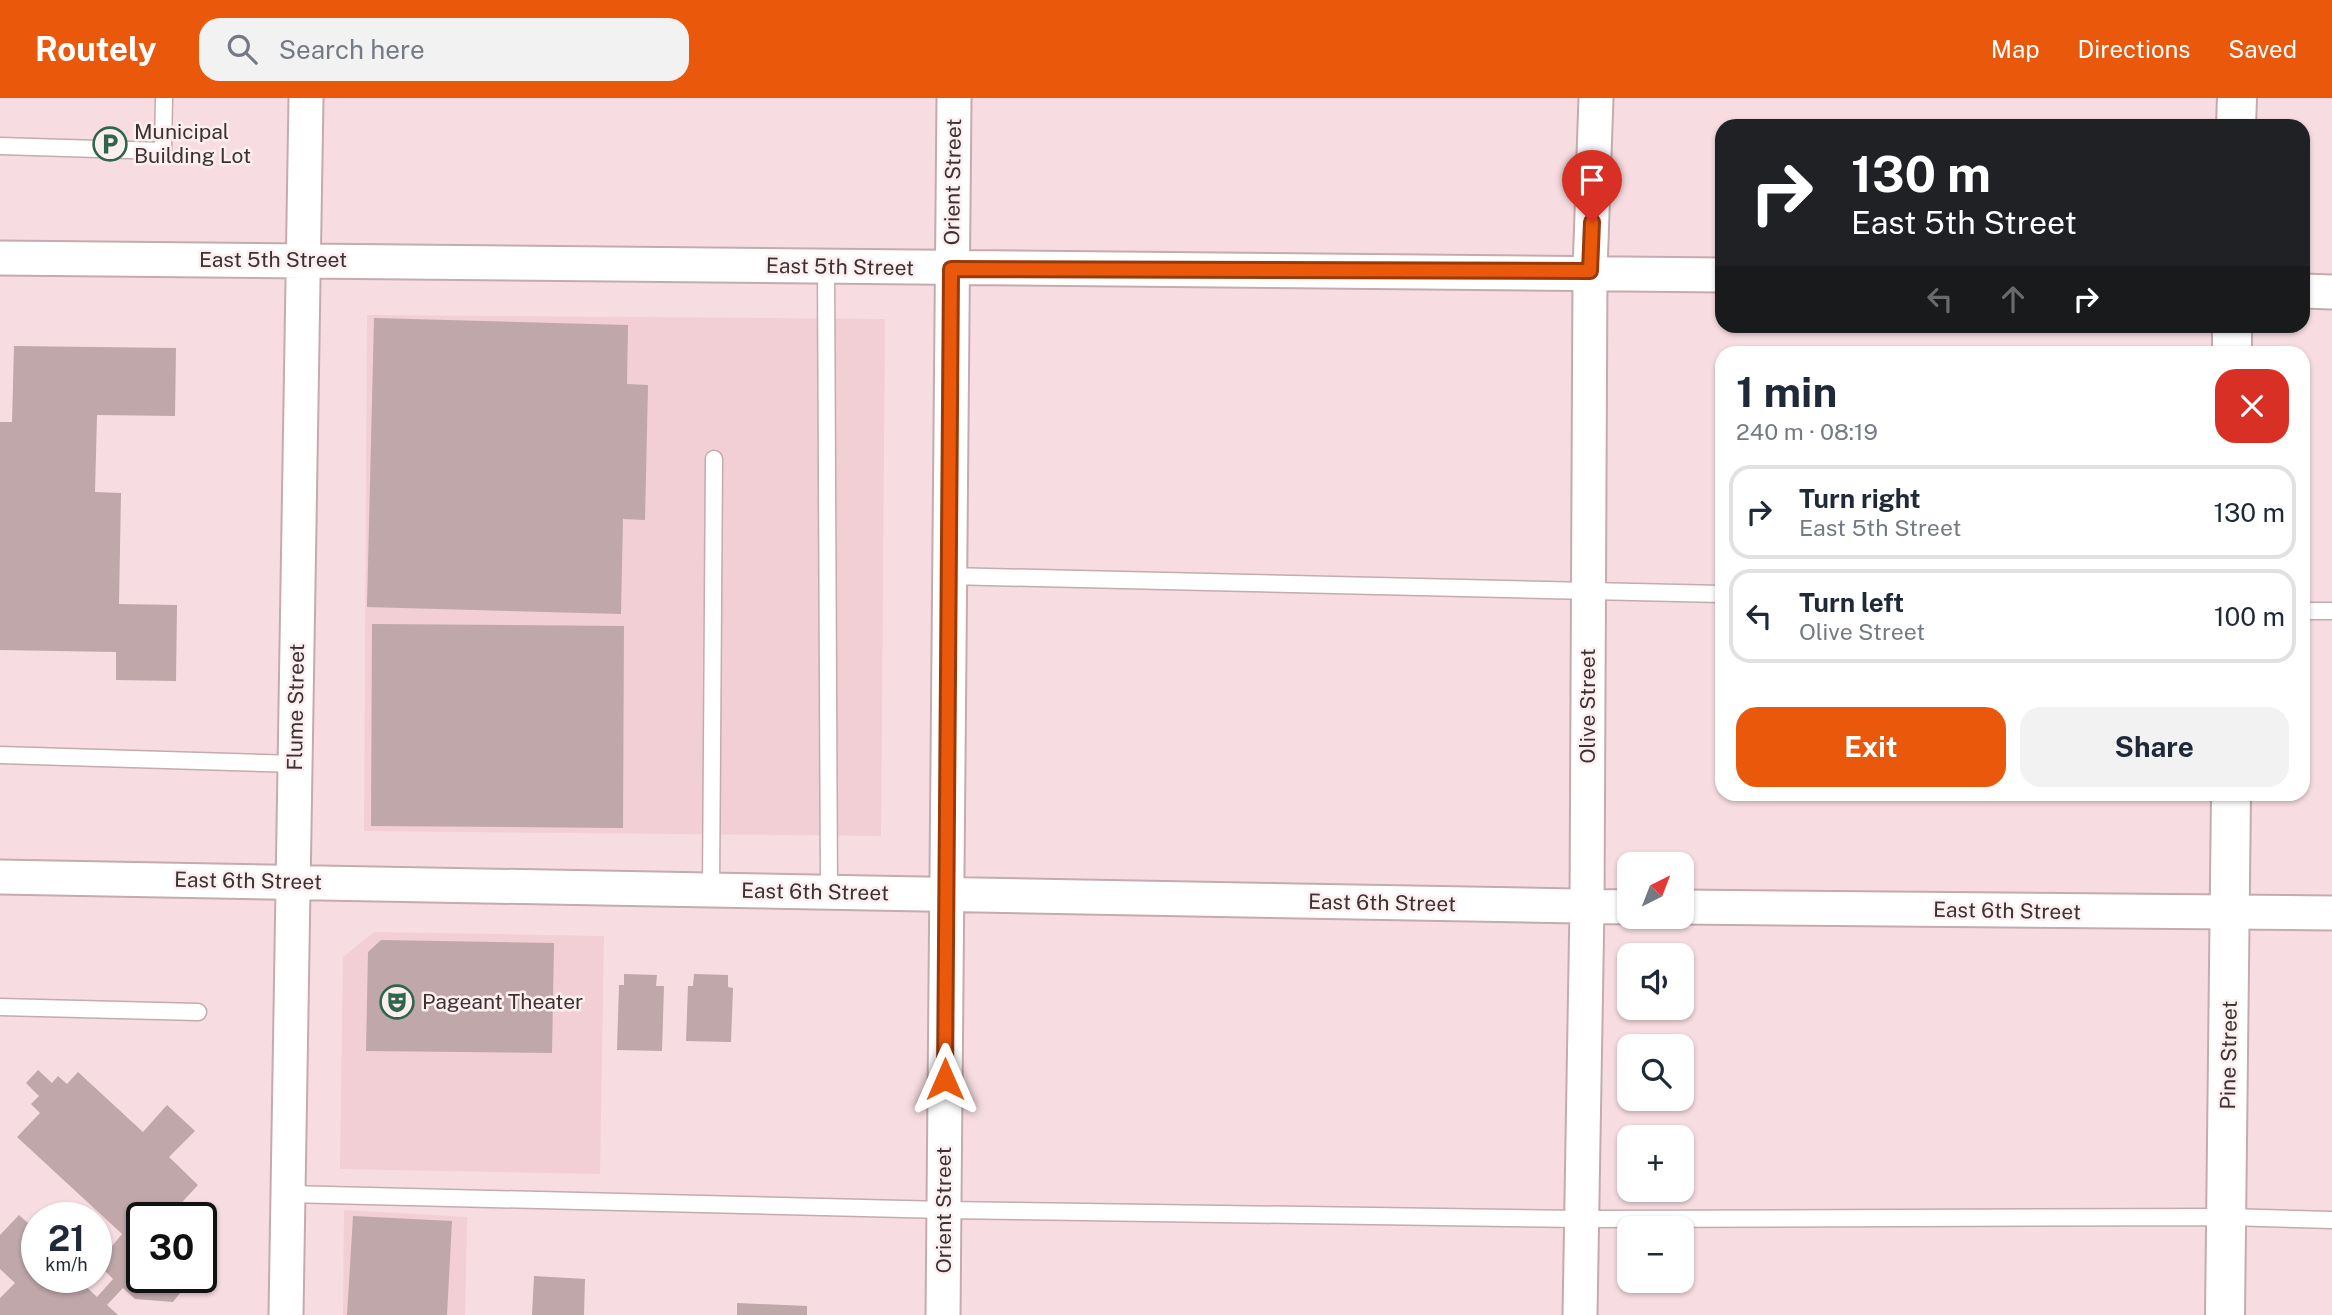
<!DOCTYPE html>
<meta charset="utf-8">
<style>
body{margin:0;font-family:"Public Sans",sans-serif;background:#f2f2f3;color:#1f2937;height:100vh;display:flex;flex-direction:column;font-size:26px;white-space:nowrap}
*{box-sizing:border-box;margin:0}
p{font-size:23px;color:#747a83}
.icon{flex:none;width:38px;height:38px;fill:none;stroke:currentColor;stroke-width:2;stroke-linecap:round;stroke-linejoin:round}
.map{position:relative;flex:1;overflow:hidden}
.sheet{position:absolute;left:1715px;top:248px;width:595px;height:455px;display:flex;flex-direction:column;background:#fff;border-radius:21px;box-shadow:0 2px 5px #0004}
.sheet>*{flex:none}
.banner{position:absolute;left:1715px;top:21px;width:595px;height:214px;border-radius:21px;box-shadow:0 2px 5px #0004;background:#202124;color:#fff;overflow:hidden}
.needle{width:46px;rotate:42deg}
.buttons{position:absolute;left:1617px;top:754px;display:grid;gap:14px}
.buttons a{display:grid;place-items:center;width:77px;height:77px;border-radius:14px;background:#fff;box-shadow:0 2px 5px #0004;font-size:35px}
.speed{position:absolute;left:21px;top:1104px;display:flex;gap:14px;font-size:35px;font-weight:700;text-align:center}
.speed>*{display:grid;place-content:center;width:91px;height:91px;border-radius:50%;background:#fff;box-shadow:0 2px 5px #0004;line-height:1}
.speed small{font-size:18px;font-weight:400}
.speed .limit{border:4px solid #111;border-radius:10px;background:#fff;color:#111}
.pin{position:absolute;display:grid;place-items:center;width:60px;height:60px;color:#fff;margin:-72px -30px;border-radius:50% 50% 50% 0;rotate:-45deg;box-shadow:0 0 7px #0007}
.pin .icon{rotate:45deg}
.me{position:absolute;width:77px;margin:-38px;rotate:0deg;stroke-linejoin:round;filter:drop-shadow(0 0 5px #0008)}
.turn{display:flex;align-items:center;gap:24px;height:147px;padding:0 21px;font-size:32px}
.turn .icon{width:91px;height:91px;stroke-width:2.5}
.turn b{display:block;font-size:49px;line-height:60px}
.lanes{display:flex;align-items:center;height:66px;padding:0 21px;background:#0003;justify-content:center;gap:35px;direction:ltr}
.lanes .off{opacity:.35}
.round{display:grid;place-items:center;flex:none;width:74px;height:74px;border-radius:21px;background:#f2f2f3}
.headline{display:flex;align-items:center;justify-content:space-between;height:119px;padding:0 21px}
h1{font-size:42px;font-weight:700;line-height:52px}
.cta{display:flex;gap:14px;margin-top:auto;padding:14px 21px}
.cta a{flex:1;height:80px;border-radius:21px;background:#ea580c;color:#fff;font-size:28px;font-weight:700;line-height:80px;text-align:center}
.cta a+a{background:#f2f2f3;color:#1f2937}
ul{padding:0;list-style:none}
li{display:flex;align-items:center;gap:21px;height:94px;margin:0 14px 10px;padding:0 7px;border:4px solid #e0e1e3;border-radius:21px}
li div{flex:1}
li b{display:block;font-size:26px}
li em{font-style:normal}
header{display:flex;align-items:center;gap:42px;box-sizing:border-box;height:98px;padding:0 35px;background:#ea580c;color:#fff}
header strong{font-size:33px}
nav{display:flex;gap:38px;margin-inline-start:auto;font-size:24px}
.search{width:490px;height:63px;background:#f2f2f3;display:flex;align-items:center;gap:18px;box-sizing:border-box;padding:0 24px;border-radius:21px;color:#747a83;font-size:26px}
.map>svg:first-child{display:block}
</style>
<header>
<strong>Routely</strong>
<div class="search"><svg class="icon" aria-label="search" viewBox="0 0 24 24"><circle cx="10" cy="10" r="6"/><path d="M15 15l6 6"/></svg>Search here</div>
<nav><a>Map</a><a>Directions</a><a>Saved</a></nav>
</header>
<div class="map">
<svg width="2332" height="1217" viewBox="0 0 2332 1217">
<rect width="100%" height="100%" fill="#f7dde1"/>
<path fill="#f1cfd4" d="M367,217L885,221L881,738L364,733Z
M374,834L604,838L600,1076L340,1071L343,859Z
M344,1112L467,1119L465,1217H343Z"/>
<path fill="#bfa7aa" d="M374,220L628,227L627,286L648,287L645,422L623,421L621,516L367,509Z
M14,248L176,250L175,318L97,317L95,394L121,395L119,506L177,507L176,583L116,582V554L0,552V324H12Z
M372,526L624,528L623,730L371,728Z
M381,842L554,845L552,955L366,953L368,854Z
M624,876L657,877L656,888H664L662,953L617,952L619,887H624Z
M694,876L728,877V889L733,890L731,944L686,943L688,888H693Z
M38,972L52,985L58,978L67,986L78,974L143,1034L167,1007L195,1033L169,1059L198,1087L174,1113L181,1120H142V1180H187V1186L173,1204L135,1201L123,1190L107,1207L118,1217H0V1200L15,1185L0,1171V1137L19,1117L37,1133V1180H77L97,1199L113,1181L105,1173L103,1159L122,1136L17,1039L40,1015L31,1006L39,998L26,985Z
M353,1118L452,1123L447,1217H347Z
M534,1178L585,1181L584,1217H532Z
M737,1205L807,1208V1217H737Z"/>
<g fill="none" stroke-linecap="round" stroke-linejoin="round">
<defs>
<path id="service" d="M0,48L163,53L164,0
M826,169L829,795
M948,478L1722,496
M2303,513H2332
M0,657L295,666
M711,792L714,361
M0,909L198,914
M288,1096L944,1112L1581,1121L2227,1119L2332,1122"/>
<path id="minor" d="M0,160L1722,177
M2303,193L2332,194
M0,779L1629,809
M1682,809L2332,815
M286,1217L306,0
M943,1217L954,0
M1580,1217L1587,808L1590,173L1596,0"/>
<path id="tertiary" d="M2236,28L2237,0
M2232,256V228
M2225,1217L2231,696"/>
</defs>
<use href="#service" stroke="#c3abae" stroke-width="19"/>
<use href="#minor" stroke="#c3abae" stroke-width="37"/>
<use href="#tertiary" stroke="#c3abae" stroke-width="42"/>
<use href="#service" stroke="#fff" stroke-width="16"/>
<use href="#minor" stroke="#fff" stroke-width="33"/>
<use href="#tertiary" stroke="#fff" stroke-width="38"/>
</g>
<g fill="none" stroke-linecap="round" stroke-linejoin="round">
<defs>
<path id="route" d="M945,981L951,171L1590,173L1592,124"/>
</defs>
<use href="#route" stroke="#983908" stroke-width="18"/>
<use href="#route" stroke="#ea580c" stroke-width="12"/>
</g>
<defs>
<symbol id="parking-ring" viewBox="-11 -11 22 22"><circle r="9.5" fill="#fdeef0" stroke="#2e654b" stroke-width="1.5"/><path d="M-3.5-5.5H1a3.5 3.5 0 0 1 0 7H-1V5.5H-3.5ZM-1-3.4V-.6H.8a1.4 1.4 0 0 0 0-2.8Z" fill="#2e654b"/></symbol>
<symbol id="theatre-ring" viewBox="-11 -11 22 22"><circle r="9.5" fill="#fdeef0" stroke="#2e654b" stroke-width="1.5"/><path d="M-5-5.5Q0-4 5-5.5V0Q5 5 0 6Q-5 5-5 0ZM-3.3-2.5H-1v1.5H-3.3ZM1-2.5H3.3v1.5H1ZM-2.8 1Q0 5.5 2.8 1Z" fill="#2e654b"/></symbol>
</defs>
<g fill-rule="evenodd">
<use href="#parking-ring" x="91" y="27" width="38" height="38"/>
<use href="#theatre-ring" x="378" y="885" width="38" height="38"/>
</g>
<g text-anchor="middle" stroke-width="5" stroke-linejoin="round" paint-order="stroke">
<g font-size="21" fill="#3c3234" stroke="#fdeef0" text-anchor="start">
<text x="134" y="41">Municipal<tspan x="134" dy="24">Building Lot</tspan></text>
<text x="422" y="911">Pageant Theater</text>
</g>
<g font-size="21" fill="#3c3234" stroke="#fdeef0">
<text transform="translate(953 84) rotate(-89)" y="7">Orient Street</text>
<text x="273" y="169">East 5th Street</text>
<text transform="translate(840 169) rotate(1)" y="7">East 5th Street</text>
<text transform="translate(1588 608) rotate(-90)" y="7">Olive Street</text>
<text transform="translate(296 609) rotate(-89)" y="7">Flume Street</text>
<text transform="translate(248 783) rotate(1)" y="7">East 6th Street</text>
<text transform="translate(815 794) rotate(1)" y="7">East 6th Street</text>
<text transform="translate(1382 805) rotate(1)" y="7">East 6th Street</text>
<text transform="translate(2007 813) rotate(1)" y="7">East 6th Street</text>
<text transform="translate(2229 957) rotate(-89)" y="7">Pine Street</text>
<text transform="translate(944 1112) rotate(-90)" y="7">Orient Street</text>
</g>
</g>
</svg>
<div class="buttons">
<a><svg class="needle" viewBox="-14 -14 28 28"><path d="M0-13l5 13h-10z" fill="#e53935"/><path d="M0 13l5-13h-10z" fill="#747a83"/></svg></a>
<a><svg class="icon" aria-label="sound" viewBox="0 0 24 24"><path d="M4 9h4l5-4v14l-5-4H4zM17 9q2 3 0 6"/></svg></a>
<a><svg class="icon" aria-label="search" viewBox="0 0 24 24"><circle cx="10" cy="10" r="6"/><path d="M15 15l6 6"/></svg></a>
<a>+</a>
<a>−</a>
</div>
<div class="speed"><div>21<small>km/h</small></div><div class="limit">30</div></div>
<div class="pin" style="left:1592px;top:124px;background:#d93025"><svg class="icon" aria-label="arrive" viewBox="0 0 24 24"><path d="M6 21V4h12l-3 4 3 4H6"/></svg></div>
<svg class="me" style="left:945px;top:981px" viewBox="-20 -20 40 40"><path d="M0-17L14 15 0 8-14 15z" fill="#ea580c" stroke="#fff" stroke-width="4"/></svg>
<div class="banner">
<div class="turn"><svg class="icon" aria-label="right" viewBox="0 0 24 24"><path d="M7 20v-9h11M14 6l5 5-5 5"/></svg><div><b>130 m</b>East 5th Street</div></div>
<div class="lanes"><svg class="icon off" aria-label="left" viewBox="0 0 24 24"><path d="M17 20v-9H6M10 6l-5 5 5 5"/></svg><svg class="icon off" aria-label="ahead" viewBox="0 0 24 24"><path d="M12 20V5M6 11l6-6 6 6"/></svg><svg class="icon" aria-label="right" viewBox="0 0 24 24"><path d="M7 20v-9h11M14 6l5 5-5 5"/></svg></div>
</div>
<section class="sheet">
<div class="headline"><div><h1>1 min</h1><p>240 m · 08:19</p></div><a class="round" style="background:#d93025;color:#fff"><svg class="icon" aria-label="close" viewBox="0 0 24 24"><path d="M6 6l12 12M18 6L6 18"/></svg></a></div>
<ul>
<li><svg class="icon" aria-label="right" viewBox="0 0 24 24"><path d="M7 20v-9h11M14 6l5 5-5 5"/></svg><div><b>Turn right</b><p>East 5th Street</p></div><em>130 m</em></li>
<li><svg class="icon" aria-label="left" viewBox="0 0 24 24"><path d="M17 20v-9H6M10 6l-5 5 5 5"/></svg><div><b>Turn left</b><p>Olive Street</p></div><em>100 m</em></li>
</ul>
<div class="cta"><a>Exit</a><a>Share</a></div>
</section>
</div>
